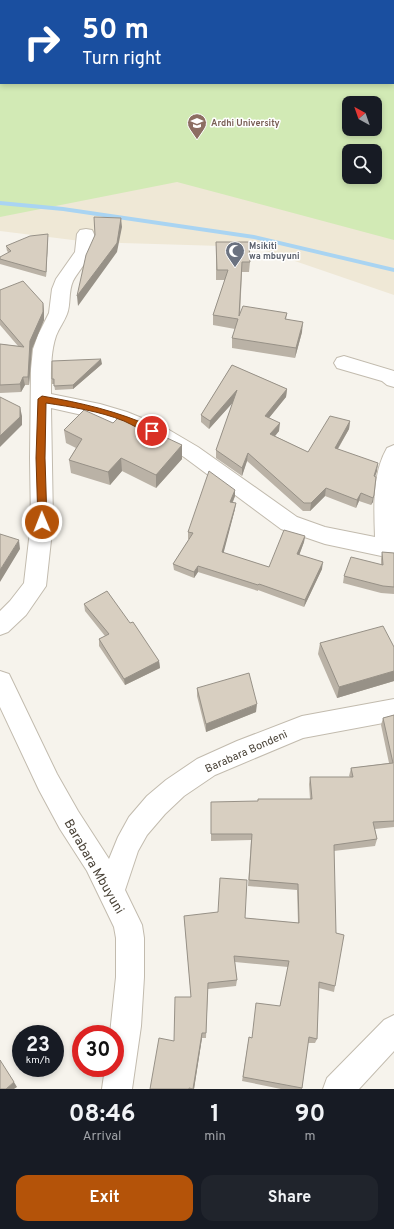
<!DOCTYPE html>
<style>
body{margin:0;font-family:Overpass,sans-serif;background:#20242c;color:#f1f3f6;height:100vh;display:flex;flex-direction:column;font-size:15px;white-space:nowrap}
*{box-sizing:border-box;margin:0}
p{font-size:13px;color:#9ea1a6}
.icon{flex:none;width:22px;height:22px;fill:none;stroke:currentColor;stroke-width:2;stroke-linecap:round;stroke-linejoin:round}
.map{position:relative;height:1089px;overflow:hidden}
.details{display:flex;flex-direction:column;background:#171b24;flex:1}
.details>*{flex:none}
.top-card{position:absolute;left:0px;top:0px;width:394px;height:84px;box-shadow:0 2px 6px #0003;background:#1a4fa0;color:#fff;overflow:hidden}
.needle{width:26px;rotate:320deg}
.controls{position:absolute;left:342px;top:96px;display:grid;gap:8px}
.controls a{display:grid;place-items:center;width:40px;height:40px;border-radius:8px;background:#171b24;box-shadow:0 2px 6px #0003;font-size:20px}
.speed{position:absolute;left:12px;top:1025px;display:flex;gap:8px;font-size:20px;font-weight:700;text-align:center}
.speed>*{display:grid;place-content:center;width:52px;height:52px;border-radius:50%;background:#171b24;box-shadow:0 2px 6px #0003;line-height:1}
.speed small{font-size:10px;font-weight:400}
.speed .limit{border:6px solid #d22;background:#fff;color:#111}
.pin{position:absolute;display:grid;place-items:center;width:34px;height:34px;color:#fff;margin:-17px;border:2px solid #fff;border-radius:50%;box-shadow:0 1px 4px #0007}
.me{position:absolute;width:44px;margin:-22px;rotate:359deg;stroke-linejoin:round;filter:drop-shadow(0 0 3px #0008)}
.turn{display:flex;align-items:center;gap:14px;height:84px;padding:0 16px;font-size:18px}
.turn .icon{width:52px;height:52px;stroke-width:2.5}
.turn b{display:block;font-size:28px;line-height:34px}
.eta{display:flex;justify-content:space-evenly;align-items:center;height:68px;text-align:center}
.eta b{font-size:24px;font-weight:700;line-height:28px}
.action{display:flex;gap:8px;margin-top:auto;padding:8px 16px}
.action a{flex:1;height:46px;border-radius:12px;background:#b45309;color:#fff;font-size:16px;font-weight:700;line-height:46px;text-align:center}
.action a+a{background:#20242c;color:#f1f3f6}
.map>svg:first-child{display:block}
</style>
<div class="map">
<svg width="394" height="1089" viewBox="0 0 394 1089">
<rect width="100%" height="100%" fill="#f6f3ec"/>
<path fill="#efe8d6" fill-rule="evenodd" d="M0,0H394V295L254,247L89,242L0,231ZM1,1H393V83H1ZM349,103H375V129H349ZM349,151H375V177H349Z"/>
<path fill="#d2eab5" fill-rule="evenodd" d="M0,0H394V240L177,182L0,217ZM1,1H393V83H1ZM349,103H375V129H349ZM349,151H375V177H349Z"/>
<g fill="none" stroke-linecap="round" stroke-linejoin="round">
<path fill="#a9d4f2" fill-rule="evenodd" d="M0,201L63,207L254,235L394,268V272L254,239L63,211L0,205Z"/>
<defs>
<path id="minor" d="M86,229L92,230C103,247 80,267 73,281C68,292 71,304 67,314C64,322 59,328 56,336C50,354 51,374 51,394L100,404L127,412L164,427L198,447L297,517L325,527L375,537C374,507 372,474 387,448L394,445V554L386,557L325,544L281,529L184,457L149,437L100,419L51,408L53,522L46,586L26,615L8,632L0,635V611L10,601L24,583L31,522L30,458L31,369L33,349L38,335L49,313L52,289L56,279L75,252L77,234L80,230Z
M344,356L394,371V387L387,385L382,381L337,368L334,363L337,358Z
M0,671L9,674L57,774L78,811L109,859L118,837L129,817L147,796L166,780L197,759L237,741L302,716L394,699V721L303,738L215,775L184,796L165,814L147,835L138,851L125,890L142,925L144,938V977L141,1026L132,1089H102L105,1068H115V1034H110L116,977V938L114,927L87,871L60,829L39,790L0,707Z
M394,1015V1051L359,1089H323L327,1078L384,1020Z"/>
</defs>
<use href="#minor" stroke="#c2bbae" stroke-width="2"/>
<use href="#minor" fill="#fff" fill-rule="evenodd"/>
</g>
<path fill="#bab2a6" d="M48,234V239L46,277L0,264V257L9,253L7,251L6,246Z
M216,242L250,262L249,272H242L240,316L287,313L286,320L302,332L295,358L232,348V338L235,329L213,325V315L225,280H216Z
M0,290L43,303L44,312V320L32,349L29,385H25L21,392L0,393V344L18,346L0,325Z
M102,364L73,389L55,390L54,384H52V379Z
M232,365L287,389L286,397L269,418L279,431L275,436L308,452L350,421L349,429L338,449L377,471L375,477L373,502L371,505L359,501L356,508L325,496L310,511H303L247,461L242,476L216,458V450L233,402L209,429L201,422V415Z
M113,423L182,445V459L156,488L122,471L110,485L71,473L69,460L76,448L66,443L64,430Z
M235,490V496L233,502L235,509L223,553L269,567L305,536L304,542L299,555L322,569L304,607L258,590V591L198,572L194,578L174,570L173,564L189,539H188V532Z
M382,552L394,553V594L381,593L343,583L344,576L381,565V559Z
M84,604L130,623L159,661L160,668L125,685L99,646V639L105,636L85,611Z
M320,643L394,647V681L337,698L318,654Z
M197,688L256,712L206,732L197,696Z
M394,715V827L375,829L377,839L375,846L334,851L335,986L334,992L319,988L317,1039L315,1043H308L302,1089H281L242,1081L249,1037L252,1038L280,1006L288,967L235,962L237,980L236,986L208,989L206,1038H202L194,1089H150L174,1041L191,997L184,916L245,918L298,923L297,890L248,886L251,840L211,841V809L258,801L310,799L309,784L310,777H350L349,776L351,768L389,763L381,725L383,718Z"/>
<path fill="#979187" d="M121,218L122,227L117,252L78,306L77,296Z
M48,234V239L46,277V272Z
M43,303L44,312V320L32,349L29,385L28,377L30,341Z
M303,322L302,332L295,358L296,348Z
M101,359L102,364L73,389V385Z
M23,377L25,385L21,392L20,384Z
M287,389L286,397L264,424L265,416Z
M237,390V398L209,429L210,421Z
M20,407L22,416V425L0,447V436Z
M350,421L349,429L334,455L335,448Z
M280,423L279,431L270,442V434Z
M182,445V459L156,488V475Z
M248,453L247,461L242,476V468Z
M121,458L122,471L110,485L108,472Z
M378,463L377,471L372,484L374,476Z
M326,488L325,496L310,511L311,503Z
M235,490V496L230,508V502Z
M361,493L359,501L356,508L357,500Z
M374,495L373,502L371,505L373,498Z
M236,503L235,509L222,559V552Z
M305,536L304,542L297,561V554Z
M19,540L20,549L0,582V570Z
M323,562L322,569L304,607L305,600Z
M198,566V572L194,578V572Z
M159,661L160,668L125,685L124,679Z
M394,671V681L337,698L339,687Z
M257,704L256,712L206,732V724Z
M202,1033V1038L194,1089H193Z
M14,1082L17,1087L14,1089H6Z"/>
<path fill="#d8cfc1" stroke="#979187" d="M94,217L121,218L117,243L77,296L86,255L95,235Z
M48,234L46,272L0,259V257L11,251L6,246L30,236Z
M216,242H249L250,262H242L239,316L243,306L287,313L285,319L303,322L296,348L232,338L238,319L213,315L228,270H217Z
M23,281L43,303V312L30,341L28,377H23L20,384L0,385V344L24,347L0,319V290Z
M101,359L73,385L54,386V379H52V361Z
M232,365L287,389L265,416L280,423L270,434L308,452L330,416L350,421L335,448L378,463L374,476L376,477L374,495L373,498L361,493L357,500L326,488L311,503H304L248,453L242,468L216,450L237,390L210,421L201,415Z
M0,397L20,407V417L0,436Z
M84,410L113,423L120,416L182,445L156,475L121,458L108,472L69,460L82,439L64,430Z
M209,471L235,490L230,502L236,503L222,552L269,567L284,530L305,536L297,554L323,562L305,600L259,584L258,585L198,566L194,572L173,564L193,533L188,532Z
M0,534L19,540L0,570Z
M382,552L394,553V587L383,586L344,576L351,557L383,565Z
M107,591L130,623L133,622L159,661L124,679L99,639L109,634L84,604Z
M383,626L394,647V671L339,687L320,643Z
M249,673L257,704L206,724L197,688Z
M394,715V821L373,822L377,839L334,845L336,933L344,935L335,986L319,982L317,1039L309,1037L302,1088L243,1077L249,1037L252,1038L256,1003L280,1006L289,961L234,956L237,980L208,983L206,1033H202L193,1089L189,1088V1089H150L159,1038L174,1041L175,997H191L184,916L218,912L220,878L247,880L245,918L299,923L298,884L249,880L252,834H211V802L258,801V799H312L310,777H353L351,768L393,763L383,718Z
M0,1060L14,1082L6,1089H0Z"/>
<path fill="#b45309" stroke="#753606" d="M42,396C82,403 117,411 155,428L156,431L152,434C142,431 133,425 124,421C99,411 72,407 46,403L45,458L47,522L42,526L38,522L36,458L38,399Z"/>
<defs>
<symbol id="university-pin" viewBox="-11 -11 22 30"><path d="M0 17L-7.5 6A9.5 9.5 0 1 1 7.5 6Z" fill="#8d6e63" stroke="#fff"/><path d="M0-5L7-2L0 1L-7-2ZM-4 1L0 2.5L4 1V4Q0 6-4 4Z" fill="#fff"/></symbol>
<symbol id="mosque-pin" viewBox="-11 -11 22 30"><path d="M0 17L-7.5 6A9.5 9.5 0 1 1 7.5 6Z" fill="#6b7280" stroke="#fff"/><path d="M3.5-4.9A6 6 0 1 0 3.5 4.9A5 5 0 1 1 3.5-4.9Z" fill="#fff"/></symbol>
</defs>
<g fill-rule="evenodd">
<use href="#university-pin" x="186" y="112" width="22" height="30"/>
<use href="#mosque-pin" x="224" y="240" width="22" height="30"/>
</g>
<g text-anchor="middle" stroke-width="3" stroke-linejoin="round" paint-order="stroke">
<g font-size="9" font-weight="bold" fill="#785e54" stroke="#fff" text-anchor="start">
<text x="211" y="126">Ardhi University</text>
</g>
<g font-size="9" font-weight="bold" fill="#5b616d" stroke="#fff" text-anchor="start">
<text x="249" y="249">Msikiti<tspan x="249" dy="10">wa mbuyuni</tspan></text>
</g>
<g font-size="11" fill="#4b4439" stroke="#fff">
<text transform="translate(246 751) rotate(-24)" y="4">Barabara Bondeni</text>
</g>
<g font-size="13" fill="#4b4439" stroke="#fff">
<text transform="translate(95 866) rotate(60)" y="5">Barabara Mbuyuni</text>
</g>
</g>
</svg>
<div class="controls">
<a><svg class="needle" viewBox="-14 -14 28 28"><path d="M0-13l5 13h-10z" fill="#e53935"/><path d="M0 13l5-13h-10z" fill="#9ea1a6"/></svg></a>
<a><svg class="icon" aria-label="search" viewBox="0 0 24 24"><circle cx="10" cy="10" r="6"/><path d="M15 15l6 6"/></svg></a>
</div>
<div class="speed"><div>23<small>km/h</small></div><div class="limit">30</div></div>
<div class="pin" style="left:152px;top:431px;background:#d93025"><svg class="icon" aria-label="arrive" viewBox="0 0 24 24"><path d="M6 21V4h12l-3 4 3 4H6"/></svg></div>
<svg class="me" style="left:42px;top:522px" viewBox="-20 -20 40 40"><circle r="17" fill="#b45309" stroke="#fff" stroke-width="3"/><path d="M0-11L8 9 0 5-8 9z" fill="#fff"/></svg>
<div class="top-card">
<div class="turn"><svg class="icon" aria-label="right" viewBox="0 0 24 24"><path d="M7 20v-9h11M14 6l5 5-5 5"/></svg><div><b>50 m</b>Turn right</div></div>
</div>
</div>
<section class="details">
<div class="eta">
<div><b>08:46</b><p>Arrival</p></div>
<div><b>1</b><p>min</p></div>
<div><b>90</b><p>m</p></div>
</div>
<div class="action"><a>Exit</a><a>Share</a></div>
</section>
